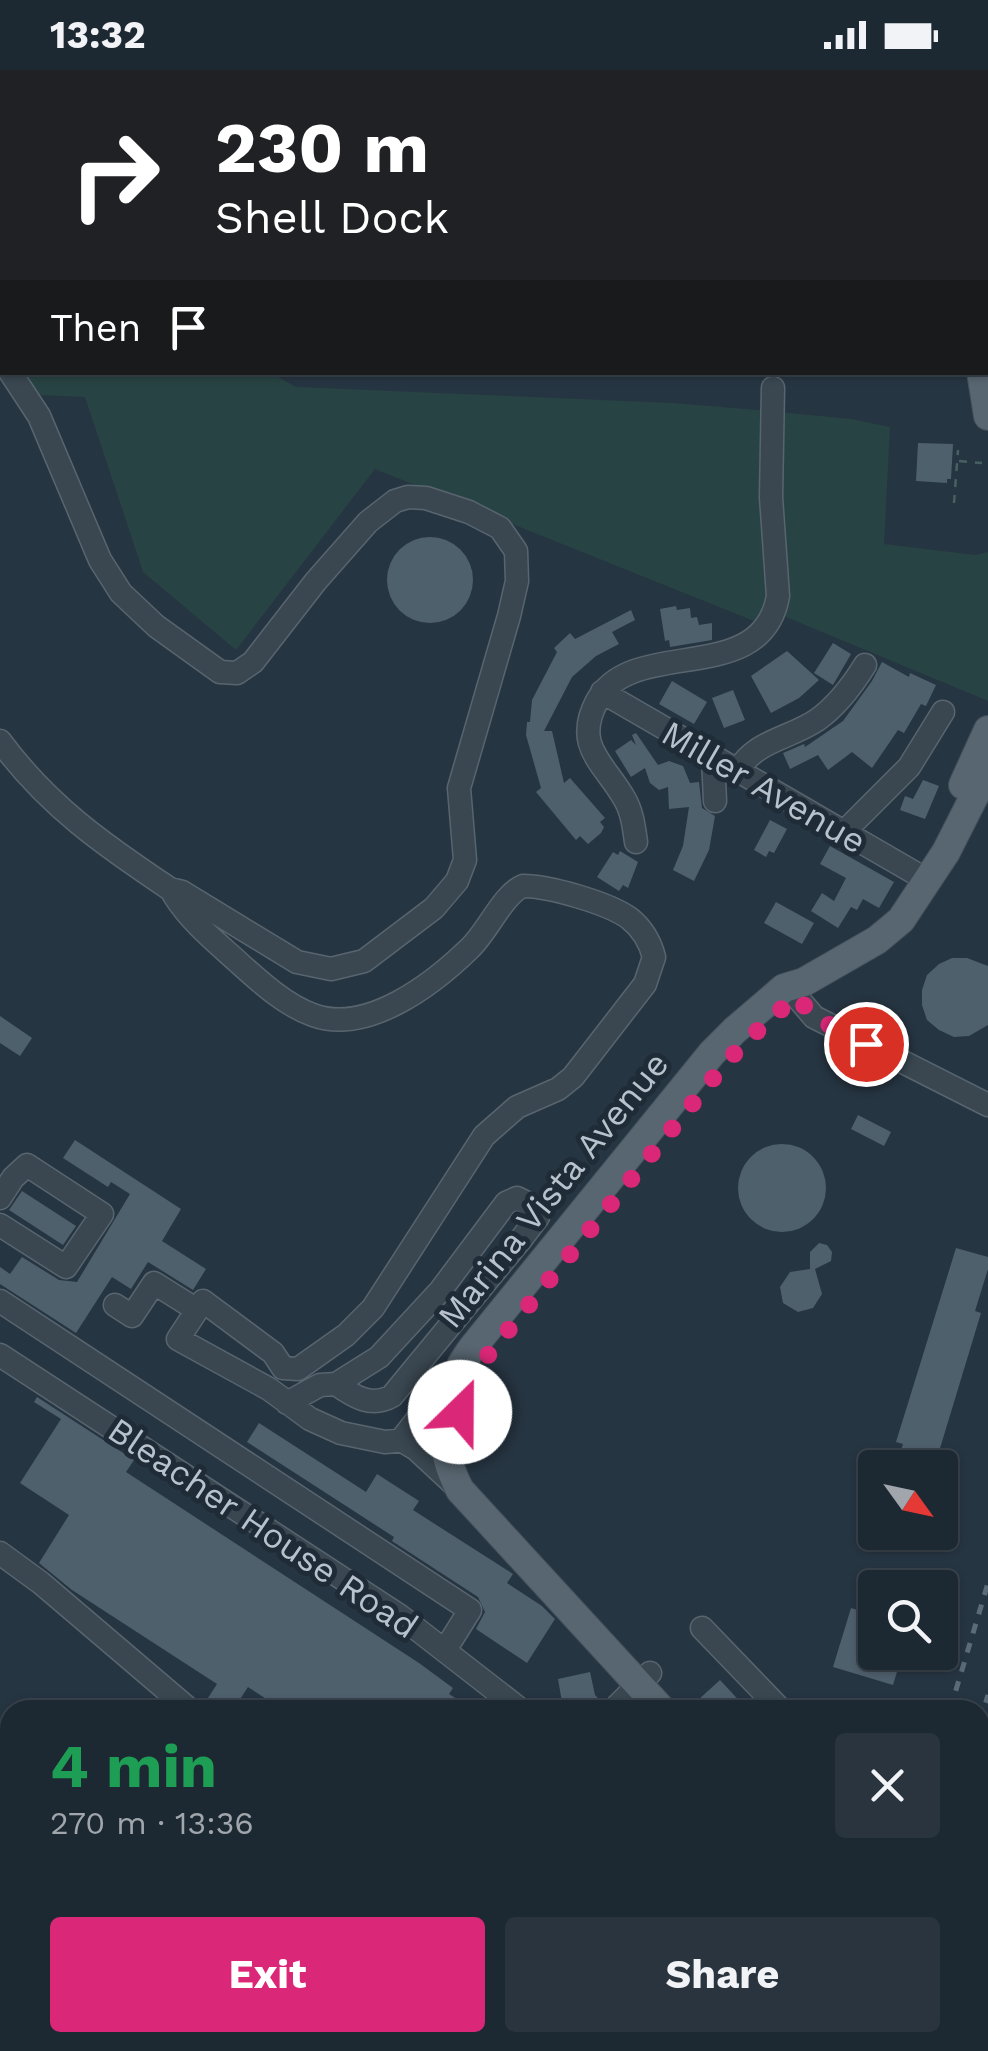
<!DOCTYPE html>
<meta charset="utf-8">
<style>
body{margin:0;font-family:"Work Sans",sans-serif;background:#29343e;color:#f1f3f6;height:100vh;display:flex;flex-direction:column;font-size:38px;white-space:nowrap}
*{box-sizing:border-box;margin:0}
p{font-size:32px;color:#a0a6ac}
.icon{flex:none;width:55px;height:55px;fill:none;stroke:currentColor;stroke-width:2;stroke-linecap:round;stroke-linejoin:round}
.map{position:relative;flex:1;overflow:hidden}
.panel{position:absolute;left:0px;top:1630px;width:990px;height:352px;display:flex;flex-direction:column;background:#1c2832;border-radius:30px 30px 0 0;box-shadow:0 2px 8px #0004,0 0 0 2px #3a444d}
.panel>*{flex:none}
.top-card{position:absolute;left:0px;top:0px;width:990px;height:305px;box-shadow:0 2px 8px #0004,0 0 0 2px #3a444d;background:#202124;color:#fff;overflow:hidden}
.needle{width:65px;rotate:123deg}
.buttons{position:absolute;left:858px;top:1380px;display:grid;gap:20px}
.buttons a{display:grid;place-items:center;width:100px;height:100px;border-radius:10px;background:#1c2832;box-shadow:0 2px 8px #0004,0 0 0 2px #3a444d;font-size:50px}
.pin{position:absolute;display:grid;place-items:center;width:85px;height:85px;color:#fff;margin:-42px;border:5px solid #fff;border-radius:50%;box-shadow:0 2px 10px #0007}
.me{position:absolute;width:110px;margin:-55px;rotate:23deg;stroke-linejoin:round;filter:drop-shadow(0 0 8px #0008)}
.turn{display:flex;align-items:center;gap:35px;height:210px;padding:0 50px;font-size:45px}
.turn .icon{width:130px;height:130px;stroke-width:2.5}
.turn b{display:block;font-size:70px;line-height:85px}
.then{display:flex;align-items:center;height:95px;padding:0 50px;background:#0003;gap:20px;font-size:38px}
.round{display:grid;place-items:center;flex:none;width:105px;height:105px;border-radius:10px;background:#29343e}
.headline{display:flex;align-items:center;justify-content:space-between;height:170px;padding:0 50px}
h1{font-size:60px;font-weight:700;line-height:75px;color:#1e9e55}
.action{display:flex;gap:20px;margin-top:auto;padding:20px 50px}
.action a{flex:1;height:115px;border-radius:10px;background:#db2777;color:#fff;font-size:40px;font-weight:700;line-height:115px;text-align:center}
.action a+a{background:#29343e;color:#f1f3f6}
.status{display:flex;justify-content:space-between;align-items:center;height:70px;padding:0 50px;background:#1c2832;direction:ltr}
.status svg{height:28px;fill:currentColor}
.map>svg:first-child{display:block}
</style>
<div class="status"><b>13:32</b><svg viewBox="0 0 49 12"><path d="M0 12V9h3v3zM5 12V6h3v6zM10 12V3h3v9zM15 12V0h3v12zM26 1h20v11H26zM47 4h2v5h-2z"/></svg></div>
<div class="map">
<svg width="988" height="1981" viewBox="0 0 988 1981">
<rect width="100%" height="100%" fill="#263542"/>
<path fill="#284343" d="M236,302L278,307L296,317L673,333L771,341L774,526L759,553L375,399L236,580L143,502L85,327L39,325L18,303Z
M778,342L851,349L890,357L884,474L975,485L988,482V631L779,544Z"/>
<path fill="#4f606d" d="M918,373L953,374L951,409H947V413L916,411Z
M387 510a43 43 0 1 1 86 0a43 43 0 1 1-86 0Z
M676,536L677,540L690,538L691,548L697,547L699,555L712,553V570L670,577L669,570L665,571L660,539Z
M631,540L635,550L612,562L619,574L596,586L572,607L544,661H552L564,713L570,708L605,748L600,752L604,757L601,763L588,774L580,766L576,770L536,722L541,718L526,665L527,652H530L532,630L557,582L554,578L570,563L575,569Z
M833,573L851,584L833,615L814,603Z
M787,581L819,610L799,628L771,643L751,606Z
M882,592L909,607L910,603L936,615L926,636L921,634L904,663L898,660L872,698L852,682L828,700L818,685L790,699L783,683L804,674L805,677L843,651L872,611Z
M672,611L707,632L694,654L659,634Z
M733,620L745,650L724,658L712,628Z
M636,663L658,695L669,691L683,696L690,713L699,712L702,738L715,746L709,780L694,811L673,800L683,776L689,737L669,739L668,717L659,720L650,713L645,698L631,707L615,681L631,670L636,675L632,665Z
M923,710L939,716L925,749L900,740L905,726L913,729Z
M770,750L787,759L774,783L769,781L766,787L754,780Z
M830,776L894,812L879,838L863,829L857,840L851,837L838,858L811,841L822,823L834,831L846,808L820,794Z
M620,781L638,792L628,818L623,815L619,821L597,807L613,782L618,785Z
M776,832L814,853L802,874L764,853Z
M952,888H967L988,896V955L969,966L954,967L939,960L927,950L922,935V920L927,905L939,894Z
M0,946L32,968L20,986L0,973Z
M858,1045L891,1062L884,1076L851,1059Z
M75,1070L181,1139L162,1171L206,1199L193,1220L148,1192L131,1219L112,1207L76,1263L0,1214V1197L10,1204L22,1187L59,1210L77,1212L130,1124L111,1112L108,1117L63,1088Z
M738 1118a44 44 0 1 1 88 0a44 44 0 1 1-88 0Z
M22,1121L76,1156L63,1175L9,1140Z
M819,1173L827,1175L832,1182L831,1191L815,1199L822,1224L813,1238L798,1242L783,1233L780,1217L790,1202L810,1199V1182Z
M956,1178L988,1187V1199L975,1241L981,1243L938,1385L924,1381L919,1398H896L903,1374L896,1372Z
M37,1327L134,1390L126,1402L419,1593L453,1618L449,1624L474,1640H283L248,1617L233,1640H205L204,1634L217,1614L72,1520L39,1493L69,1445L20,1413L61,1349L34,1332Z
M259,1353L366,1422L377,1404L419,1431L413,1440L513,1504L507,1513L542,1536L555,1549L527,1593L476,1559L485,1542L478,1527L392,1471L394,1467L247,1372Z
M851,1538L875,1545V1582H903L893,1615L833,1597Z
M590,1602L595,1625L601,1631L598,1640H586L575,1629L562,1632L558,1609Z
M720,1610L748,1640H707L698,1630Z"/>
<g fill="none" stroke-linecap="round" stroke-linejoin="round">
<defs>
<path id="minor" d="M292,0L300,2
M601,0L602,2
M0,1L13,0
M702,2L707,0
M602,622L927,810
M0,671C48,736 104,775 170,819L182,822L297,892L331,899L364,891L434,838L457,811L465,790L459,718L509,546L517,511L516,481L500,458L469,442L426,428L408,427L395,431L368,452L316,511L253,592L237,603L220,602L156,556L121,523L100,490L39,346L10,302
M713,688L715,731
M737,702C755,670 789,669 817,650C837,636 852,616 865,595
M844,762L909,697L943,642
M636,772C634,757 632,741 624,728C604,693 573,676 597,631C633,565 762,619 778,526L771,427L773,318
M174,825C190,851 216,872 238,892C259,911 285,935 313,945C367,965 433,914 469,879C487,863 503,824 523,816C549,816 608,833 629,848C642,858 650,872 654,887L645,914L573,1007L558,1019L517,1037L484,1066L373,1238L346,1265L298,1299L283,1298
M796,926L814,947L988,1035
M0,1128L13,1108L27,1095L102,1144L66,1197L0,1155
M0,1231L470,1540L445,1580
M115,1235L132,1246L154,1213L197,1240
M0,1285L400,1546L521,1640
M283,1298L273,1283L203,1231L178,1269L269,1319L310,1349L341,1363L385,1372L457,1365
M452,1305L401,1370L416,1379L458,1418
M287,1333L320,1315L336,1314L379,1287L440,1221L506,1133L517,1128L535,1137L538,1147L522,1168L392,1326C371,1338 353,1326 336,1314
M0,1483L41,1513L190,1640
M702,1558L781,1640
M613,1640L650,1603
M980,1951L988,1921
M522,1981L524,1972
M972,1981L974,1972"/>
<path id="major" d="M954,0V2
M981,302L988,346
M963,715L988,660
M662,1640L460,1420C433,1368 439,1323 473,1277L712,983L735,960L784,918L804,912L877,870L901,850L946,782L988,699
M774,1981L776,1972"/>
</defs>
<use href="#minor" stroke="#58656f" stroke-width="25"/>
<use href="#major" stroke="#44505b" stroke-width="30"/>
<path stroke="#486060" stroke-width="2.5" stroke-dasharray="8 8" stroke-linecap="butt" d="M959,391L982,393
M954,433L958,380"/>
<use href="#minor" stroke="#3a4751" stroke-width="22"/>
<use href="#major" stroke="#586671" stroke-width="28"/>
<path stroke="#5c6b78" stroke-width="5" stroke-dasharray="10 10" stroke-linecap="butt" d="M950,1640L988,1513
M980,1652L988,1625
M980,1688L988,1660
M980,1854L988,1822
M846,1981L849,1972
M896,1981L898,1972
M948,1981L950,1972"/>
</g>
<g fill="none" stroke-linecap="round" stroke-linejoin="round">
<path stroke="#db2777" stroke-width="18" stroke-dasharray="0 32.4" d="M460,1342L468,1313L480,1295L719,1001L742,975L796,926L814,947L866,974"/>
</g>
<g text-anchor="middle" stroke-width="10" stroke-linejoin="round" paint-order="stroke">
<g font-size="35" fill="#b7c2cc" stroke="#1f2c37">
<text transform="translate(764 717) rotate(30)" y="12">Miller Avenue</text>
<text transform="translate(553 1120) rotate(-51)" y="12">Marina Vista Avenue</text>
<text transform="translate(263 1458) rotate(34)" y="12">Bleacher House Road</text>
</g>
</g>
</svg>
<div class="buttons">
<a><svg class="needle" viewBox="-14 -14 28 28"><path d="M0-13l5 13h-10z" fill="#e53935"/><path d="M0 13l5-13h-10z" fill="#a0a6ac"/></svg></a>
<a><svg class="icon" aria-label="search" viewBox="0 0 24 24"><circle cx="10" cy="10" r="6"/><path d="M15 15l6 6"/></svg></a>
</div>
<div class="pin" style="left:866px;top:974px;background:#d93025"><svg class="icon" aria-label="arrive" viewBox="0 0 24 24"><path d="M6 21V4h12l-3 4 3 4H6"/></svg></div>
<svg class="me" style="left:460px;top:1342px" viewBox="-20 -20 40 40"><circle r="19" fill="#fff"/><path d="M0-13L10 11 0 6-10 11z" fill="#db2777"/></svg>
<div class="top-card">
<div class="turn"><svg class="icon" aria-label="right" viewBox="0 0 24 24"><path d="M7 20v-9h11M14 6l5 5-5 5"/></svg><div><b>230 m</b>Shell Dock</div></div>
<div class="then">Then<svg class="icon" aria-label="arrive" viewBox="0 0 24 24"><path d="M6 21V4h12l-3 4 3 4H6"/></svg></div>
</div>
<section class="panel">
<div class="headline"><div><h1>4 min</h1><p>270 m · 13:36</p></div><a class="round"><svg class="icon" aria-label="close" viewBox="0 0 24 24"><path d="M6 6l12 12M18 6L6 18"/></svg></a></div>
<div class="action"><a>Exit</a><a>Share</a></div>
</section>
</div>
